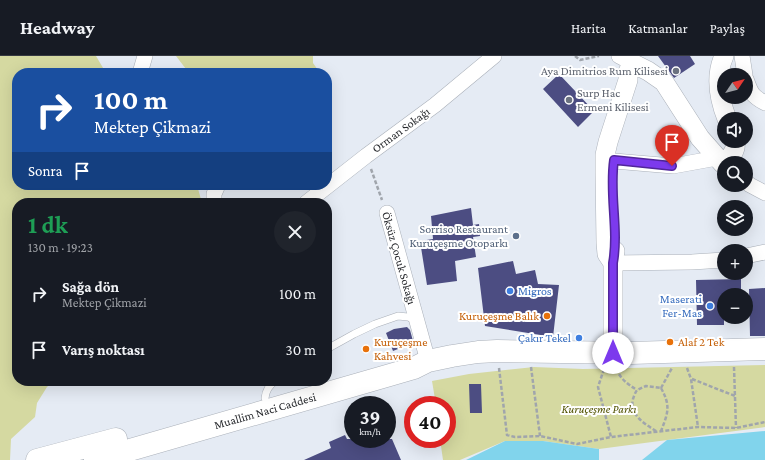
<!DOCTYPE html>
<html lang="tr">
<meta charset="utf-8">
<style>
body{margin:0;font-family:"Crimson Pro",serif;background:#20242c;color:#f1f3f6;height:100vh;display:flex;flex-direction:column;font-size:15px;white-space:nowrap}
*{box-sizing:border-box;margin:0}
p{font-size:13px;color:#9ea1a6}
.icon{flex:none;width:22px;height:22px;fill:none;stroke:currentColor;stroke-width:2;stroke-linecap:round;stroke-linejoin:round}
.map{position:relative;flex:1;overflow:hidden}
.drawer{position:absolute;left:12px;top:142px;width:320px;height:188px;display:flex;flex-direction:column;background:#171b24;border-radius:16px;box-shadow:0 4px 16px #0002}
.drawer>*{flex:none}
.guide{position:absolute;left:12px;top:12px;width:320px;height:122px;border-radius:16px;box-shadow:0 4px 16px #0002;background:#1a4fa0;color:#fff;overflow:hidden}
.needle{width:26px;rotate:55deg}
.fabs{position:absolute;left:717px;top:12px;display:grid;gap:8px}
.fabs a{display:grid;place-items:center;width:36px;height:36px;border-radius:50%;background:#171b24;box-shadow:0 4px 16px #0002;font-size:20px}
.speed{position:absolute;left:344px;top:340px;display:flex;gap:8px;font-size:20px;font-weight:700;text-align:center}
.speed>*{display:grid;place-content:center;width:52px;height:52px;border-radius:50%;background:#171b24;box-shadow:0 4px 16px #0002;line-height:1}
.speed small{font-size:10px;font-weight:400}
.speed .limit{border:6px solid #d22;background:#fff;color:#111}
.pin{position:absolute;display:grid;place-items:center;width:34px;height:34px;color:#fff;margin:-41px -17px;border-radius:50% 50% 50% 0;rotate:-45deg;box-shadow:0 0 4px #0007}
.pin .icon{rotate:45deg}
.me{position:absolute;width:44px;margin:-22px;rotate:0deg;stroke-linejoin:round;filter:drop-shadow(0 0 3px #0008)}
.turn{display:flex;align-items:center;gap:14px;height:84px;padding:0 16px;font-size:18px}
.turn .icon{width:52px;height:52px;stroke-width:2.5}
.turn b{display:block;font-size:28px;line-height:34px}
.then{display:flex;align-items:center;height:38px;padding:0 16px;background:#0003;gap:8px;font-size:15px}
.round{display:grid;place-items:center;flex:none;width:42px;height:42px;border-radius:21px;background:#20242c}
.headline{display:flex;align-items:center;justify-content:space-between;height:68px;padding:0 16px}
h1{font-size:24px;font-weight:700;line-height:30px;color:#1e9e55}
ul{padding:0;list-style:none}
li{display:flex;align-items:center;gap:12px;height:56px;padding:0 16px}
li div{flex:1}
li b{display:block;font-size:15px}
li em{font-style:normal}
header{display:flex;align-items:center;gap:24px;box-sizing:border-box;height:56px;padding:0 20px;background:#171b24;border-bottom:1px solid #363941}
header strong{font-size:19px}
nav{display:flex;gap:22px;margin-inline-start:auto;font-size:14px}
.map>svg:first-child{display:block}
</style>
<header>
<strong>Headway</strong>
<nav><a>Harita</a><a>Katmanlar</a><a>Paylaş</a></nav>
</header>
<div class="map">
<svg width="765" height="404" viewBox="0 0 765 404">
<rect width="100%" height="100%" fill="#e5ebf4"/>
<path fill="#d5d9a1" d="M0,0H96L106,17H17V129H197L202,147H17V325H53L47,331L37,347L35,361L11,383L10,404H0Z
M176,0H313V7L320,17H189Z
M765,309V371L599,393L543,385H505L460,404H443L440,383H447V349H436L432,325L469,318L534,311L583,313Z"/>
<path fill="#81d4ec" d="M765,375V404H642L667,384Z
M505,385H543L599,393V404H466Z"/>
<path fill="#4c4d82" d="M658,0H690L695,8L674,22Z
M559,18L594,55L578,71L543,33Z
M471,152L473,169L479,168L480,180L473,181L476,201L455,205L457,225L427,229L420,185L433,183L431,160Z
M513,205L516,218L535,214L538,228L559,229L553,281L485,270L478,212Z
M741,223V239H724V269H697L696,224Z
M765,232V280H750L749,233Z
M407,271L410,274L413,285L408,289L393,295L386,277L394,273Z
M469,328H481L482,357H470Z
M345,379L347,383H392L401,404H304L331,392L329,386Z"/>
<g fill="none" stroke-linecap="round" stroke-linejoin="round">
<defs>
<path id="service" d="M327,293L354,278L375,268L398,260L408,261L416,264
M265,342C266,334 269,330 275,325"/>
<path id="minor" d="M619,0L632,7
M742,0L745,19
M140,17L145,0
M746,23C751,37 752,40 765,47
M614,105L673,110L717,102
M746,126L750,129L765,137
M214,147V138L218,129
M306,147L366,100L435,49L494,0
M387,157L428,305
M746,200L765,196
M613,207L692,206L724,204"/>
<path id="tertiary" d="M724,0C715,20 719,43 727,63
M613,207L607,198L606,187L605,117V99L608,86L628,24V16L632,7L648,15L664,26L700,82L723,108C730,101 737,95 735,85
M613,297V207L615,195"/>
<path id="primary" d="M37,404L116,383
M95,404L390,319L414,312L428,305L452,300L478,296L497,295L631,297L765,293"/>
</defs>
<use href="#service" stroke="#aab0b9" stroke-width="8"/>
<use href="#minor" stroke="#aab0b9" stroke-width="16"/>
<use href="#tertiary" stroke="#aab0b9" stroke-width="20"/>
<use href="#primary" stroke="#aab0b9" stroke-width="23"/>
<path stroke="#a0a5ac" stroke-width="2.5" stroke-dasharray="4 2" stroke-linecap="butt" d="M575,0L580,4L599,0
M371,113L382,144
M531,311L540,380
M734,311L736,372
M499,312L507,379L515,381L540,380L577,388L611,381L698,371L736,372L765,366
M687,312L691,323L698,371
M604,313L598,331L611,381
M616,313C621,323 627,328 637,334
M692,323L735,340
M661,332C671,350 668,357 661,375
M661,332L672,312
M656,375C645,368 629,359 633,343C634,340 635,337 637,334L646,330L661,332"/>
<use href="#service" stroke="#fff" stroke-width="7"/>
<use href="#minor" stroke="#fff" stroke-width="15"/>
<use href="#tertiary" stroke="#fff" stroke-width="19"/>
<use href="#primary" stroke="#fff" stroke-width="22"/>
</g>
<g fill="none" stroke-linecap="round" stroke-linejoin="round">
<defs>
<path id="route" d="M613,297V207C619,173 609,139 614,104L672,110"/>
</defs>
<use href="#route" stroke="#51269a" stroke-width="10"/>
<use href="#route" stroke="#7c3aed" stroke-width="7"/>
</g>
<g fill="#6b7280" stroke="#fff" stroke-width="1.5">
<circle cx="676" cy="15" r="4"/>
<circle cx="569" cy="44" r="4"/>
</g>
<circle fill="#5c6f8a" stroke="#fff" stroke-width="1.5" cx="516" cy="180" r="4"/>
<g fill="#3f7fe0" stroke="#fff" stroke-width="1.5">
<circle cx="510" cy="235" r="4"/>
<circle cx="710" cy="250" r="4"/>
<circle cx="579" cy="282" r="4"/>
</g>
<g fill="#e8710a" stroke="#fff" stroke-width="1.5">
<circle cx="547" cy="260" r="4"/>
<circle cx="670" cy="286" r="4"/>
<circle cx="366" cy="293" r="4"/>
</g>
<g text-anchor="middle" stroke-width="4" stroke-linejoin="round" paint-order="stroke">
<g font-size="12" fill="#5b616d" stroke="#fff" text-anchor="end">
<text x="668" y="19">Aya Dimitrios Rum Kilisesi</text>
<text x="577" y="41" text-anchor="start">Surp Hac<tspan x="577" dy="14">Ermeni Kilisesi</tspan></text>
</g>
<g font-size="12" fill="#27292d" stroke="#fff">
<text transform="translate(401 74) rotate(-36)" y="4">Orman Sokağı</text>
<text transform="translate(399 202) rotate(74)" y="4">Öksüz Çocuk Sokağı</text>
<text transform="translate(265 355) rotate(-16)" y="4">Muallim Naci Caddesi</text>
</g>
<g font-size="12" fill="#4e5e75" stroke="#fff" text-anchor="end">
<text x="508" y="177">Sorriso Restaurant<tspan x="508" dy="14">Kuruçeşme Otoparkı</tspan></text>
</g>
<g font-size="12" fill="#366cbe" stroke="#fff" text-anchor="end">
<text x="518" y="239" text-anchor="start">Migros</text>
<text x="702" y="247">Maserati<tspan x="702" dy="14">Fer-Mas</tspan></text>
<text x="571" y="286">Çakır Tekel</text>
</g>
<g font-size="12" fill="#c56008" stroke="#fff" text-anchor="start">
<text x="539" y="264" text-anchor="end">Kuruçeşme Balık</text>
<text x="374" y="290">Kuruçeşme<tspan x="374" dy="14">Kahvesi</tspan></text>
<text x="678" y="290">Alaf 2 Tek</text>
</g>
<g font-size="12" font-style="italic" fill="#515200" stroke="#fff">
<text x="599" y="357">Kuruçeşme Parkı</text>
</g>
</g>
</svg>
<div class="fabs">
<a><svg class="needle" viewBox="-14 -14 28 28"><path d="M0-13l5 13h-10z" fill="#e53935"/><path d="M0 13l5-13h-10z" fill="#9ea1a6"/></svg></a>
<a><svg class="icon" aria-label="sound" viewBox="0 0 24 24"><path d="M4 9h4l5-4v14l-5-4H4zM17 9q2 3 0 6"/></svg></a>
<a><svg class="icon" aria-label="search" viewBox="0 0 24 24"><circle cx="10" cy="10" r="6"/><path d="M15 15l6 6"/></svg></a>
<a><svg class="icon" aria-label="layers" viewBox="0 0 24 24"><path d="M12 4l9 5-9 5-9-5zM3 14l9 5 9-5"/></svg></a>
<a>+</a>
<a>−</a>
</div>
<div class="speed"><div>39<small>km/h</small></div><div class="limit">40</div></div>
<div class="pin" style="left:672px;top:110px;background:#d93025"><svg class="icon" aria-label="arrive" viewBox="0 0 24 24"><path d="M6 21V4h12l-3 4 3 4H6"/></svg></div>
<svg class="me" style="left:613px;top:297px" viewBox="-20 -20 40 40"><circle r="19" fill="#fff"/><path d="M0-13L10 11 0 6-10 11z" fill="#7c3aed"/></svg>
<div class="guide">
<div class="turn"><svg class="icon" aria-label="right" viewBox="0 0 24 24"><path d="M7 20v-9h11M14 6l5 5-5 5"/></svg><div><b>100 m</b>Mektep Çikmazi</div></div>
<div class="then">Sonra<svg class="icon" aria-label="arrive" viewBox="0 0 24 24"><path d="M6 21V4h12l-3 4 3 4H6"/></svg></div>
</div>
<section class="drawer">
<div class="headline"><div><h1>1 dk</h1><p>130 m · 19:23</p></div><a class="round"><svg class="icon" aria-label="close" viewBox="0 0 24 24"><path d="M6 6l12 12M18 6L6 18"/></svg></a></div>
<ul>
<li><svg class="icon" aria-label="right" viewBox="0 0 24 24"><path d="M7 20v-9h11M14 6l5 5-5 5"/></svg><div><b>Sağa dön</b><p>Mektep Çikmazi</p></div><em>100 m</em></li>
<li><svg class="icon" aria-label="arrive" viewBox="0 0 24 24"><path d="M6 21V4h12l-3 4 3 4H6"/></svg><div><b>Varış noktası</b></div><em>30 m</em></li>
</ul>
</section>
</div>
